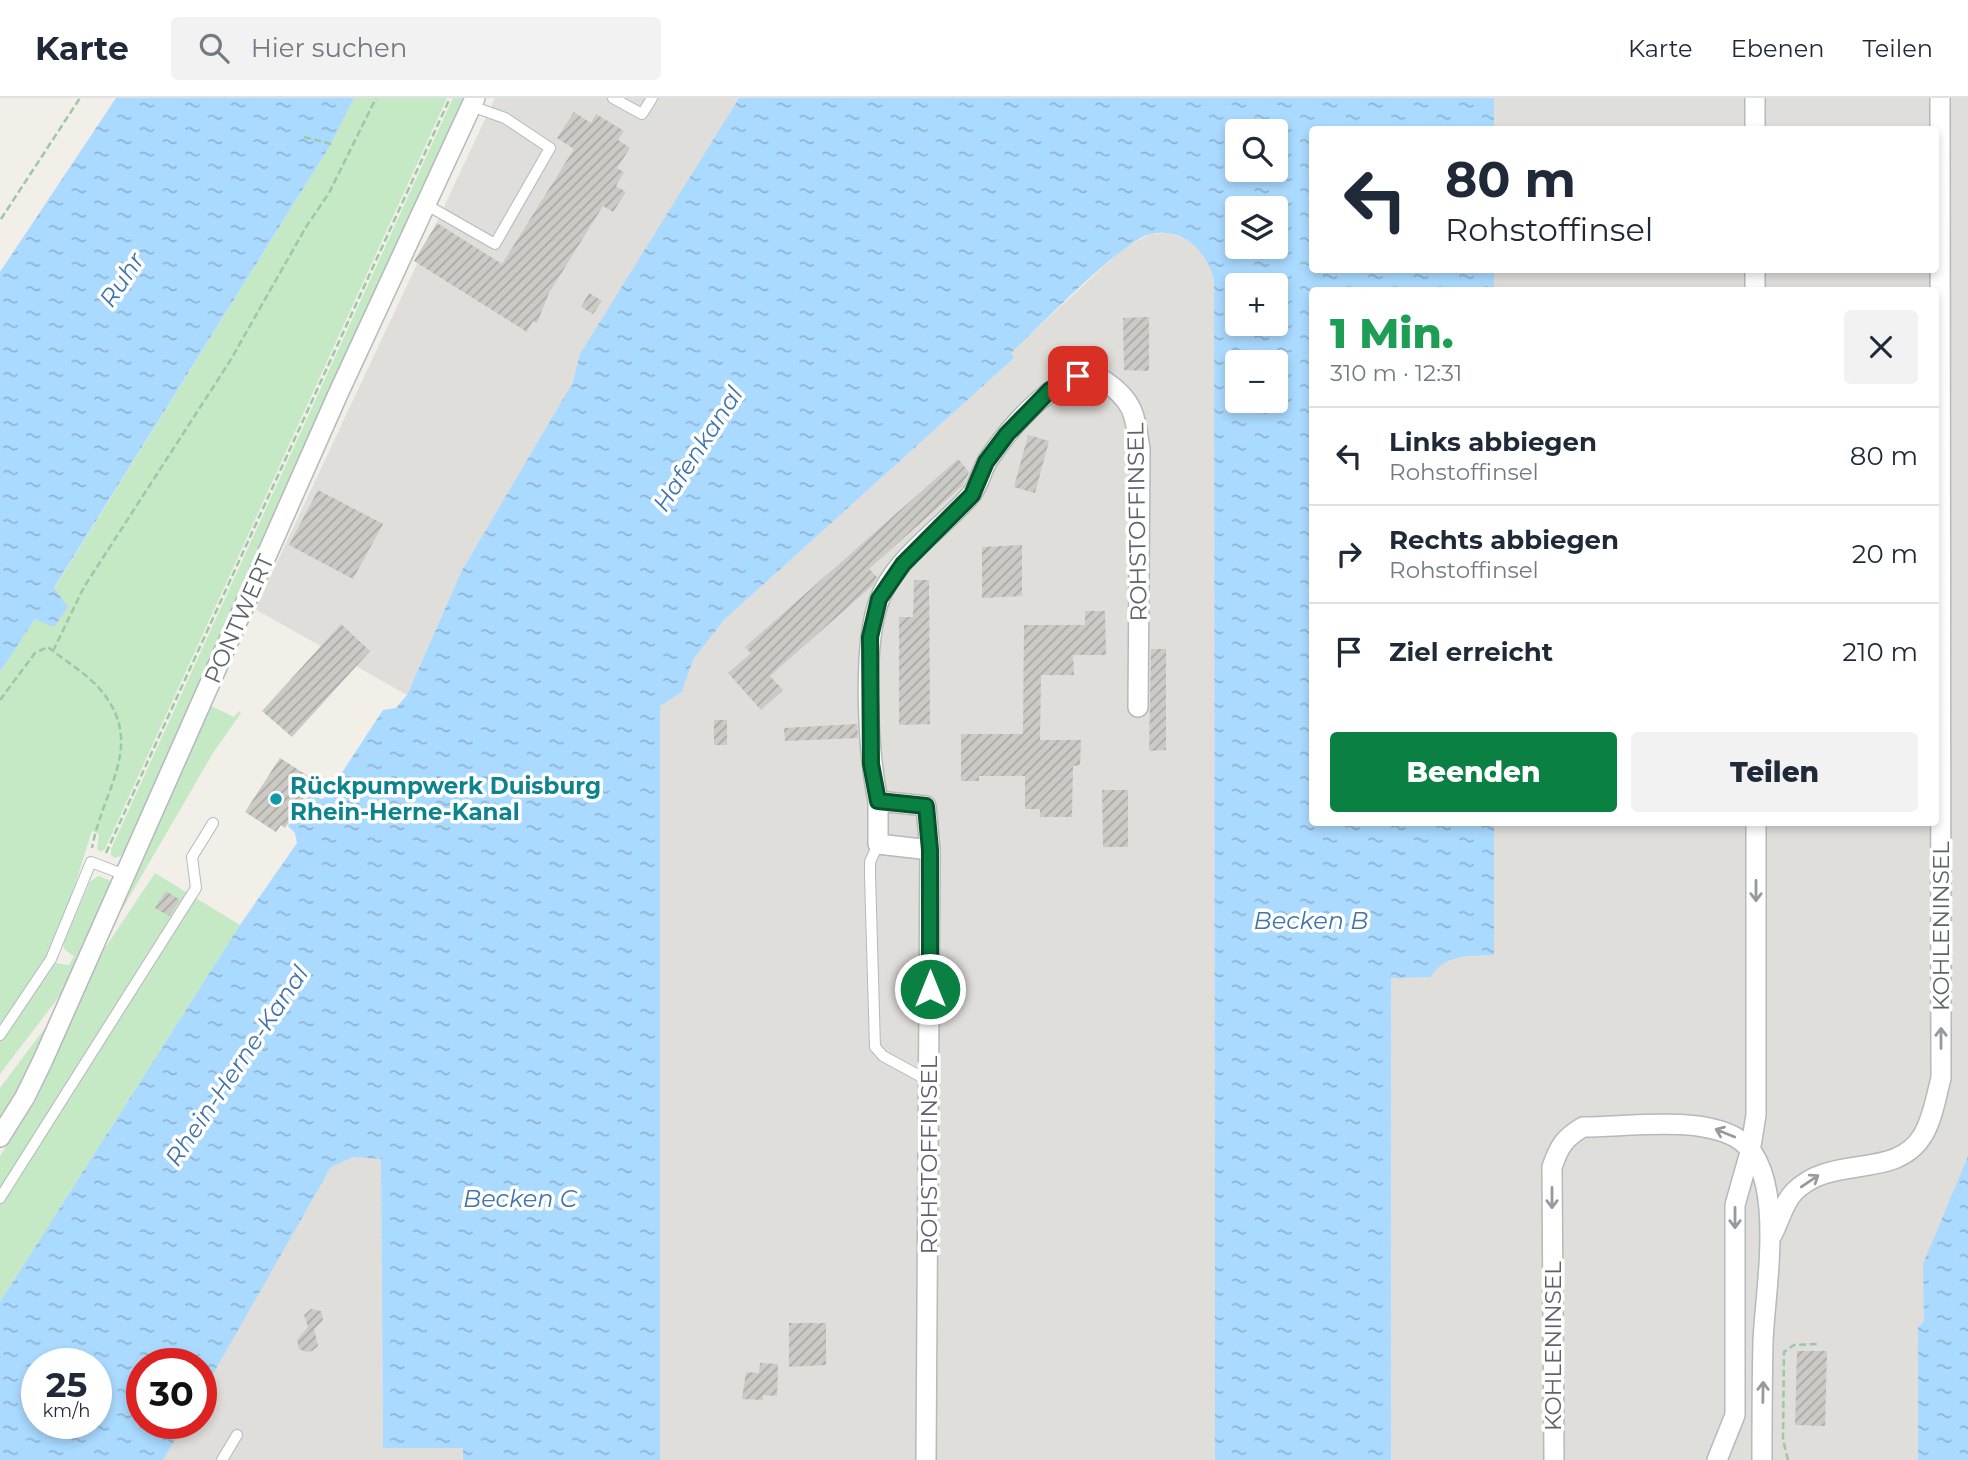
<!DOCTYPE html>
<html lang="de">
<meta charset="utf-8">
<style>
body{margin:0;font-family:Montserrat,sans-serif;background:#f2f2f3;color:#1f2937;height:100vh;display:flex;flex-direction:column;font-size:26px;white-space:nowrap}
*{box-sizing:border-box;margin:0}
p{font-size:23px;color:#747a83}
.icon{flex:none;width:38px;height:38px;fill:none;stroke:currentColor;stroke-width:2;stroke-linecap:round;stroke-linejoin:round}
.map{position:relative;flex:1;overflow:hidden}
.drawer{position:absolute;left:1309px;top:189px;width:630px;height:539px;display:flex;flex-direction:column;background:#fff;border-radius:7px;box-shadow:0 4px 10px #0003}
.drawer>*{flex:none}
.hud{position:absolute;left:1309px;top:28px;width:630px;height:147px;border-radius:7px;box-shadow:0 4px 10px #0003;background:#fff;color:#1f2937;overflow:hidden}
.buttons{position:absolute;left:1225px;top:21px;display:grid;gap:14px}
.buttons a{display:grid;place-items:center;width:63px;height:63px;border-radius:7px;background:#fff;box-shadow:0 4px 10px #0003;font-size:35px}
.speed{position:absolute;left:21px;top:1250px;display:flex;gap:14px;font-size:35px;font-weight:700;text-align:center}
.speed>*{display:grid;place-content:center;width:91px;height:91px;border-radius:50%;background:#fff;box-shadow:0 4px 10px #0003;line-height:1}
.speed small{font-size:18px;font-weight:400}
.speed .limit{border:10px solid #d22;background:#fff;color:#111}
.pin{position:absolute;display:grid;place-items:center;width:60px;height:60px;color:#fff;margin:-30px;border-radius:14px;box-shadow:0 4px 10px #0006}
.me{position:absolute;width:77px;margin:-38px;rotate:0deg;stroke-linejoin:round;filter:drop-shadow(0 0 5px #0008)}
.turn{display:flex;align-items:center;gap:24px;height:147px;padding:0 21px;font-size:32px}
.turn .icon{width:91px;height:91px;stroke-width:2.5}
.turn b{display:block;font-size:49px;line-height:60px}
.round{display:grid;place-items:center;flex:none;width:74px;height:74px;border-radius:7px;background:#f2f2f3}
.overview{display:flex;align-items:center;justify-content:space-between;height:119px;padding:0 21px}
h1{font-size:42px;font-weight:800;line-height:52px;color:#1e9e55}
.action{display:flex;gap:14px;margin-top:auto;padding:14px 21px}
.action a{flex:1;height:80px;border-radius:7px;background:#0b8043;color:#fff;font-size:28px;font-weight:800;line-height:80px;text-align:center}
.action a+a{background:#f2f2f3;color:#1f2937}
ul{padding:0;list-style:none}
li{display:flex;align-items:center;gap:21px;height:98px;padding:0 21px;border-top:2px solid #e0e1e3}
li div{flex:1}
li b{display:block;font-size:26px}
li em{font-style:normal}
header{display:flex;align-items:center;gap:42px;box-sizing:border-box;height:98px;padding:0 35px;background:#fff;border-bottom:2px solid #e0e1e3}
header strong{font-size:33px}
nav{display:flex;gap:38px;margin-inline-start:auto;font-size:24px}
.search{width:490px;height:63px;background:#f2f2f3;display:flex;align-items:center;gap:18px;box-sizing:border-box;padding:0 24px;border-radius:7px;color:#747a83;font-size:26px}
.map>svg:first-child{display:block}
</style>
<header>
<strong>Karte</strong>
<div class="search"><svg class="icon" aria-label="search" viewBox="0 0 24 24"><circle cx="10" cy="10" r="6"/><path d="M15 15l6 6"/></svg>Hier suchen</div>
<nav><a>Karte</a><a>Ebenen</a><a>Teilen</a></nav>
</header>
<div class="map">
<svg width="1968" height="1362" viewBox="0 0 1968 1362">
<defs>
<pattern id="water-ripples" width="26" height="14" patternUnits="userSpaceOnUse" patternTransform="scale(1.75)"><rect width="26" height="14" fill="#aadaff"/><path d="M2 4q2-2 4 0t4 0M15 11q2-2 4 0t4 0" fill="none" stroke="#8eb4d2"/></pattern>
<pattern id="building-hatch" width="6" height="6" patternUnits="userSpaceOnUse" patternTransform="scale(1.75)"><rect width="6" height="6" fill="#cccac5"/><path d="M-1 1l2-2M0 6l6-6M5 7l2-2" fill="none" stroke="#a9a8a4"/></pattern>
</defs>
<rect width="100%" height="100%" fill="#f1efe8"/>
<path fill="#e0deda" d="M495,0H739L581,256L573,284L461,474L407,597L255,511Z
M1494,0H1968V1058L1924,1166V1223L1918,1229V1362H1391V879H1431L1438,867L1450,860L1494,857V725L1936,724V192H1494V172H1936V32L1494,31Z
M1168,135L1184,140L1200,151L1210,166L1214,182L1215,1362H660V608L682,594L693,562L724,522L1014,260L1010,255L1125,149L1151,136Z
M353,1058L381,1061L383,1349L463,1350V1362H163L184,1325H201V1295L331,1069Z"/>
<path fill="#c5e8c5" d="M354,0H447L105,751L101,754L97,751L99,736L92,733L60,834L48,859L0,930V574L35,521L68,510L54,491L331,46Z
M453,0H467L126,756L115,760L111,757V751Z
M211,608L234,619L239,613L241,615L213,655L120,815Z
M155,775L240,827L0,1204V1058L35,1004L101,856Z
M98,778L109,782L111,788L68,887L0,976V943L54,865L69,867L74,858L65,852L63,846L90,784Z
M57,914L0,1028V990Z"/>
<path fill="url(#water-ripples)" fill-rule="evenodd" d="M116,0H354L331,46L54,490L68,509L54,529L35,521L0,574V174Z
M739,0H1494V31L1312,32V172H1494V192H1312V724L1494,725V857C1469,859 1445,855 1431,879L1391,880V1362H1215L1214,182C1207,154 1184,129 1151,136C1123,141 1037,231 1011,255L1014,260L724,522L693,562L682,594L660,608V1362H463V1350H383L381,1061L353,1059L331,1069L201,1297V1265H142V1325H185L163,1362H0V1204L240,827L297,745L295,735L288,728L292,722L298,723L294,720L299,712L304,715L300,710L304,703L311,705L306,701L310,695L321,701L326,699L383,612L396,610L407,597L461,474L573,284L580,256ZM1237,33H1276V72H1237ZM1237,110H1276V149H1237ZM1237,187H1276V226H1237ZM1237,264H1276V303H1237ZM37,1265H96V1325H37Z
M1968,1058V1362H1918V1229L1924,1223L1923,1166Z"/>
<path fill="url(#building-hatch)" d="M574,14L591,25L596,16L624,33L618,42L630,50L617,70L624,74L616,88L626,94L613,114L603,108L549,195L537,225L533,223L527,234L414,163L437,125L502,166L574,51L557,40Z
M589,195L602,203L593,216L581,209Z
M1149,219V273L1124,272L1123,220Z
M1028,337L1049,343L1035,395L1014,389Z
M958,361L969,374L962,388L869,471L877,479L873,487L770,578L783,592L761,612L728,575L751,555L745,549Z
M318,392L383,426L353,481L289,447Z
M1022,447V498L982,500V449Z
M914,482H929L930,626L899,627V519H913Z
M1085,513H1105L1106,557H1073L1074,577H1041L1040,642H1081L1080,667L1073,668L1072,719H1040V711H1025V678H979V683H961V636H1023L1024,527H1085Z
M341,526L370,553L292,639L262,613Z
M1151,551H1166V652L1149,653Z
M714,622H727V647H714Z
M857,626L858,640L785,643L784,630Z
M280,660L311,680L306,687L310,690L285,730L281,727L276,734L245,714Z
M1102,692H1128V749H1103Z
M166,793L180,802L169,818L155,810Z
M311,1211L321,1213L323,1222L314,1231L318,1248L312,1253L306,1254L299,1251L297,1242L308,1229L304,1217Z
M789,1225H826V1267L789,1269Z
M1797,1253H1827L1825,1328L1795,1327Z
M760,1265L778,1266L777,1298L763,1297V1302L742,1301L746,1274L759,1275Z"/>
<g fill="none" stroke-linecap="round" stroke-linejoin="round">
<defs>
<path id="lane" d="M613,0L642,16L652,0
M425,106L495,146L550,50L505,20L471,8
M878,746L870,764V778L875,949L883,958L929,983
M0,937L51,861L91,764L125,777
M0,1100L196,790L192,759L213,725
M222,1362L237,1337"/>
<path id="street" d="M1755,0V32
M1755,172V192
M878,703C868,654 862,549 879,503C894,461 941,431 969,399C979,389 981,373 988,362C1008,332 1067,258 1106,284C1135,304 1135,319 1140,351L1138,609
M0,1039L25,999L43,962L338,296L475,0
M1772,1137C1779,1124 1784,1104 1794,1094C1832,1055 1896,1083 1923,1037C1933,1020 1936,999 1941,980L1940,0
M926,1362L930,752L926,708L878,703V746L930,752
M1554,1362L1552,1069C1559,1049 1564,1040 1583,1029C1627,1029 1696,1018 1735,1039C1790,1068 1764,1195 1763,1245C1762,1284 1762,1323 1762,1362
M1717,1362L1735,1317V1107L1750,1054L1756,1017V724"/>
</defs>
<use href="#lane" stroke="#b5b8bc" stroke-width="12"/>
<use href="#street" stroke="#b5b8bc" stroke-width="22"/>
<path stroke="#9cc7a9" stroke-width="2.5" stroke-dasharray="7 3.5" stroke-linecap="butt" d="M304,39L331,46
M1,121L80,0
M53,553L84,489L230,263L306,129L329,95L376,0
M0,602L35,555L48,549C64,562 84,574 98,589C148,645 103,689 92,750
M106,755L450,0
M1788,1362L1783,1342L1784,1254L1794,1247L1818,1246"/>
<use href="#lane" stroke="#fff" stroke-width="10"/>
<use href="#street" stroke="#fff" stroke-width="19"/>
</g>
<defs><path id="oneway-shaft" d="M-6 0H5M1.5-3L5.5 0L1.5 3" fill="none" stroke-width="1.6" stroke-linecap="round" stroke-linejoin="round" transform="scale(1.75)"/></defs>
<g stroke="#979a9d">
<use href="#oneway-shaft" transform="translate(1756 793) rotate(90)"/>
<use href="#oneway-shaft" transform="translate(1941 940) rotate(-90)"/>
<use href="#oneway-shaft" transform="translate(1725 1035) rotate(-158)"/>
<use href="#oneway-shaft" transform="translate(1810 1083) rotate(-34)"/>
<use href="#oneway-shaft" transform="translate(1552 1100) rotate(90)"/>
<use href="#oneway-shaft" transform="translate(1735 1120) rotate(90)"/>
<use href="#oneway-shaft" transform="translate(1763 1294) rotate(-89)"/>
</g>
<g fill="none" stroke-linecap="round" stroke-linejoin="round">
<defs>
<path id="route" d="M930,891V752L926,708L878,703L871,666L870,539L879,501L903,466L972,397L986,364L1007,336L1050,292L1078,278"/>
</defs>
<use href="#route" stroke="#07532c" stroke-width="18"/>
<use href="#route" stroke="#0b8043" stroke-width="12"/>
</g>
<circle fill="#0f9aa8" stroke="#fff" stroke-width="2.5" cx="276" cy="701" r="7"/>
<g text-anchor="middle" stroke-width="7" stroke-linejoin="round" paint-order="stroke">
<g font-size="23" fill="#5f6368" stroke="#fff">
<text transform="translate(1137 424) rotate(-91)" y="8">ROHSTOFFINSEL</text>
<text transform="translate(239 521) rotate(-66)" y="8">PONTWERT</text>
<text transform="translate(1941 828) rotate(-90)" y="8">KOHLENINSEL</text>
<text transform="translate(929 1057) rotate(-90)" y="8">ROHSTOFFINSEL</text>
<text transform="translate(1553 1248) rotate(-90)" y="8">KOHLENINSEL</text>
</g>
<g font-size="23" font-weight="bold" fill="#0d838f" stroke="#fff" text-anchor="start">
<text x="290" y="696">Rückpumpwerk Duisburg<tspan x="290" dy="26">Rhein-Herne-Kanal</tspan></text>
</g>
<g font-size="24" font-style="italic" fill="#4174aa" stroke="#fff">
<text transform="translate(122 182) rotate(-56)" y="8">Ruhr</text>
<text transform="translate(698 351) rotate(-57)" y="8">Hafenkanal</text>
<text x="1311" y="831">Becken B</text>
<text transform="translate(237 968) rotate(-56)" y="8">Rhein-Herne-Kanal</text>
<text x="520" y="1109">Becken C</text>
</g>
</g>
</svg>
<div class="buttons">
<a><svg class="icon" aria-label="search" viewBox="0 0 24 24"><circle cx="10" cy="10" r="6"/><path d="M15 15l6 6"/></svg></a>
<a><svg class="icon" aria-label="layers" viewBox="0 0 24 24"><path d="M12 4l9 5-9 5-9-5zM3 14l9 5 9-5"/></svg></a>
<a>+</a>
<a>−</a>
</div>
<div class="speed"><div>25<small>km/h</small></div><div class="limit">30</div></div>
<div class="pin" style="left:1078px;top:278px;background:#d93025"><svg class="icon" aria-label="arrive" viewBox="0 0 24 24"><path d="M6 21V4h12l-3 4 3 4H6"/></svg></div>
<svg class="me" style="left:930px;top:891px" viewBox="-20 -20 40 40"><circle r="17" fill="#0b8043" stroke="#fff" stroke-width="3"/><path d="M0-11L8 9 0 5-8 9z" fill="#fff"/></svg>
<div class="hud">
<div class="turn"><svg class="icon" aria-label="left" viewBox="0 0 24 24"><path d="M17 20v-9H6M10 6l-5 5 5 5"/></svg><div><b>80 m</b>Rohstoffinsel</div></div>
</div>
<section class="drawer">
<div class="overview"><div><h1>1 Min.</h1><p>310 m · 12:31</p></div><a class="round"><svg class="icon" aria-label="close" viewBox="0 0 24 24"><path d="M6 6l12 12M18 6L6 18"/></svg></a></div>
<ul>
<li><svg class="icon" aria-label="left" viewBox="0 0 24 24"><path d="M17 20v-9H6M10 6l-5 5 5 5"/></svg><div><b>Links abbiegen</b><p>Rohstoffinsel</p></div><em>80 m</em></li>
<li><svg class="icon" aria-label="right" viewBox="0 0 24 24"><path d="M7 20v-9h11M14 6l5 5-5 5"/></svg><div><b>Rechts abbiegen</b><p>Rohstoffinsel</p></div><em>20 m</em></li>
<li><svg class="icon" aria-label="arrive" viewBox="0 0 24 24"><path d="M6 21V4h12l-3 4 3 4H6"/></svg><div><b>Ziel erreicht</b></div><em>210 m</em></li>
</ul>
<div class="action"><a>Beenden</a><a>Teilen</a></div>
</section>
</div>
